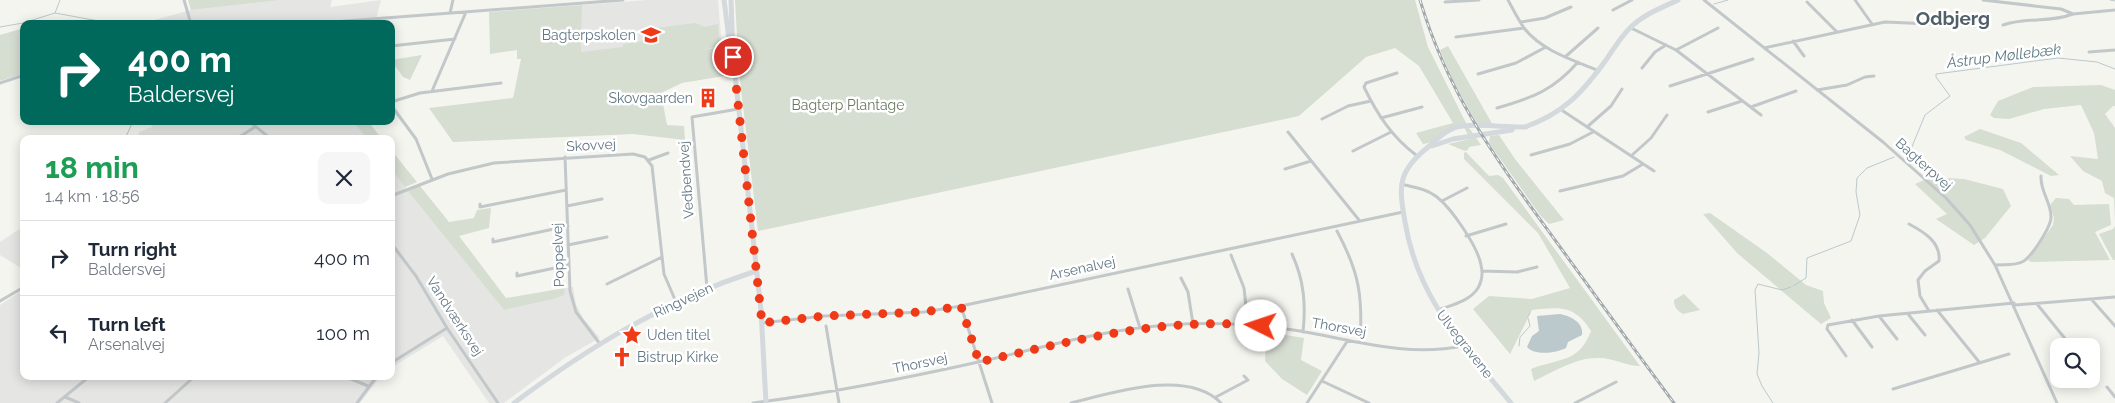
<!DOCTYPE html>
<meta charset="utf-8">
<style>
body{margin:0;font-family:Raleway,sans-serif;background:#f6f6f7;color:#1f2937;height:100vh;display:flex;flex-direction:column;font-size:19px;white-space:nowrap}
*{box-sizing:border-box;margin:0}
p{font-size:16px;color:#747a83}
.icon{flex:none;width:28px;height:28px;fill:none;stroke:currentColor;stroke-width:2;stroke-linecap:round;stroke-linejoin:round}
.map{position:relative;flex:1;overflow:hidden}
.side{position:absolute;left:20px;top:135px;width:375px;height:245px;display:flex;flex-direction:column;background:#fff;border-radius:10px;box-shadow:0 2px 12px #0003}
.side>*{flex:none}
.hud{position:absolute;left:20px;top:20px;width:375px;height:105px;border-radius:10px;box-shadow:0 2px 12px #0003;background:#00695c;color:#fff;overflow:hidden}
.buttons{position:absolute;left:2050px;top:338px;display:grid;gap:10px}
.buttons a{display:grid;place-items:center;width:50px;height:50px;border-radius:10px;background:#fff;box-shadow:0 2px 12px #0003;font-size:25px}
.pin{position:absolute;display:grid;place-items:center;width:42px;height:42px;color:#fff;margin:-21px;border:2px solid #fff;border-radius:50%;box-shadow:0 1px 5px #0007}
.me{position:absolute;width:55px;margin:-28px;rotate:274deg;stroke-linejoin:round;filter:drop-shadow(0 0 4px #0008)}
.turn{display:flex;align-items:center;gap:18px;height:105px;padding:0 25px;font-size:22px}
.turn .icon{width:65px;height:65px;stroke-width:2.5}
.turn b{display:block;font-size:35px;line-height:42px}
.round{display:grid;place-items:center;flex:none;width:52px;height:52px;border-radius:10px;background:#f6f6f7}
.head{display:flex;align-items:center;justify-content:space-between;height:85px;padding:0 25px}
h1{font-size:30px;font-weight:700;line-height:38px;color:#1e9e55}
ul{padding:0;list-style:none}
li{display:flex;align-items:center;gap:15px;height:75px;padding:0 25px;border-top:1px solid #e0e1e3}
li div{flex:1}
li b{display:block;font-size:19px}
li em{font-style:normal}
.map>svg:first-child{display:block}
</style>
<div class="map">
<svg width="2115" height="403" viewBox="0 0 2115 403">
<rect width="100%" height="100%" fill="#f5f5f0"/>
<path fill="#e5e6e4" d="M281,0H332L330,7L381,0L376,20L329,24L143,23L191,10Z
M647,0H718L722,47L627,60L580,52L582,5Z
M150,121H353L367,139H139V132L152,127Z
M391,169L504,310L563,295L565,288L573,287L576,304L583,318L600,338L566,357L504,403H489L443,336L391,368Z
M24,226V270L0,255V242Z
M24,289V376H381L360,403H0V305Z"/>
<path fill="#d6ddd1" d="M188,0H281L191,10Z
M735,0H1415L1428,47L1467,125L1481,145L1469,147L1468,150L1465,151L1448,144L1470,139L1463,125C1448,126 1439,142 1423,144L1416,133L1453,123L1419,66L1395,48L1392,49L1366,57L1299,116L758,231L739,72Z
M582,5L581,52L623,47V44L657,39V28L695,23L705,27L718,24L720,46L701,50L722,47L730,75L682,83L661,93L667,125L684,126L685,140L633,134L453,142L429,108L513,98L521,59H517V50L490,54L489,12Z
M24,28V73L0,81V35Z
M1448,46L1494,127L1478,126L1453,80L1440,50Z
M422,55L410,80L403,77L391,60Z
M2101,85L2115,90V106H2113L2105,114L2115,128V223L2114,198L2105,193L2102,181L2083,171L2070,156L2098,159L2094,133L2081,105L2044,109L2009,119L1994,118L1990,115L1998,101L2033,87Z
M353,121H368L382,139H367Z
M1980,129L2021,143L2059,175L2051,176L2000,150L1966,140L1964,137Z
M1499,135L1515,159L1564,220L1549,224L1540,215L1489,143L1490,136Z
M391,150L417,182L405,187L391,169Z
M1466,152L1489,176L1498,175L1503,178L1640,366C1625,366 1612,357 1597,358C1575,358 1553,372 1534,381L1531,369C1559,358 1579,363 1591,331C1575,305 1560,307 1532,310L1510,354L1473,309L1489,296L1532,299L1570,288L1538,233L1464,159V153Z
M1946,178L1964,179L2003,189L2011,206L1985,238L1974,245L1936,219L1947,214L1915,184L1924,180Z
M420,186L449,222L474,218L477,210L491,208L489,228L459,236L506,298L565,288L564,295L553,299L504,310L408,191Z
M2056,198L2069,199L2074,205L2109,204L2111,225L2095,232L2110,260L2031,262L2028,260L2053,225L2054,218L2050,205Z
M1710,213L1767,253L1806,285L1823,291L1824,303L1831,318L1821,324L1737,253L1703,214Z
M2115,226V260H2113L2099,234L2113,229Z
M1684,294L1700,310L1683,314C1677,311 1674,307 1674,300Z
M1267,332L1304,338L1301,360L1322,371L1307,395L1282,379L1265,361Z"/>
<path fill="#bbc8cc" d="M1560,314C1570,316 1584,322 1582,335L1568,342L1566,348C1556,353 1535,356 1527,347L1532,336L1539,331L1537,316Z"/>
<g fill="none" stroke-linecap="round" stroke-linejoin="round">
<path stroke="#bbc8cc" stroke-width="1" d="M60,0L55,13L115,24
M2110,0L2115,1
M1714,4L1728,0
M0,27L23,23L55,13
M125,139L133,121
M1903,154L1911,149L1925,115L1950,96L1936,77V74L2058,58L2097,62L2115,69
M1793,286L1806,278L1807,258L1851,241L1860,215L1856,192L1857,178L1867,168L1894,157
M1528,316L1530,313
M1519,346L1520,337L1530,326L1528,318
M1773,403L1762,386L1757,374L1759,353L1755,290L1758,284L1782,290L1791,287"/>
<path stroke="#c2c7c9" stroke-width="3" d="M184,0L191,24
M1508,0C1513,9 1518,19 1524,28C1542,51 1573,60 1599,71
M1704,0L1883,142L1946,198L1970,225L1995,265L2057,403
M1855,0L1872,24
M1983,0L2061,9L2073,14C2050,23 2026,17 2003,25
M1445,2L1479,0
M1807,2L1836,31
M1613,10L1632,0
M450,13L453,0
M2073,14L2115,10
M1521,22L1545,18L1571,7
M306,24L623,0
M1631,28L1676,50L1761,115
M1456,37L1524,28
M1793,41L1804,56
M391,46L455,39
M1764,48L1885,22L1977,26L1981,25V20
M1676,50L1718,28
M2089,52L2115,50
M1565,57L1598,28
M1642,68L1655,52L1666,45
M1397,73L1366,83L1364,87C1377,114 1392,137 1416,155
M1478,74L1516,63L1546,47
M0,83L24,75
M1670,86L1753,59
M1817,90L1847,85L1865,77L1874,76
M432,91L466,12
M391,102L420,93L501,83
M391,105L416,139L432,179
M1751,107L1796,91
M1497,108C1532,98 1554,90 1578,62
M1563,111L1654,171
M1708,112L1742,101
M1381,118L1422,107
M1322,119L1348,106L1371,101
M249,121L271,139
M1587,127L1611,106L1622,89
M1288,132L1359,220
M236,139L255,127
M1353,151L1391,132
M1531,155L1570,144L1593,132
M1631,156L1651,138L1667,115
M565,157L570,291L576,312L600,344
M649,160L668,153
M1285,169L1311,161
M1401,184C1413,187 1427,189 1437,197C1452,209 1478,247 1481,265C1483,273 1482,281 1478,288C1470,301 1452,305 1438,310
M1560,191L1623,176L1643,164
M391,196L448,174L494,163L633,154L645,157L652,166L664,274L676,302
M1442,201L1467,188
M480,204V207L566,190
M567,206L602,199
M1909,224C1924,232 1941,242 1939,261L1925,271L1918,280L1920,296L1929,311
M1337,231C1359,272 1363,296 1360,342
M1466,236L1506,224
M493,239V242L568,226
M391,243L416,276L447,328L498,403
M568,245L607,237
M1292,254C1304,280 1306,304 1303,332
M1231,255L1244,288L1248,325
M1995,265C2003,264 2014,266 2022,262C2031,258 2051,227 2051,217C2051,202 2040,191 2041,176
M1482,271L1517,272L1537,267
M517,273V276L569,265
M1181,278L1188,292L1193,324
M607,284L662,257
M707,288L692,117L738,109
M1128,289L1140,328
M2092,300L2115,326
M0,301L24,287
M2037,304L2071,346
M2015,305L2115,297
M961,306L992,403
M1937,310L1980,363
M1908,314L1925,335
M1879,316L1897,339
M1852,320L1872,347
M762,323L824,316L924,312L961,306L1403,212
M826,326L839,403
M1846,356L1827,329L1828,325L1879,316L2014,303
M391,363L447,328
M344,376L368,386
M1322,381L1369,403
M2107,387L2115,397
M1893,389L2009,354
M65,397L79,403
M1216,397L1248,380L1244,376
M57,403L90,376
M165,403L195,376
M357,403L377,376
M753,403C831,393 907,378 983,361C1044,347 1106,329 1168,325C1212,322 1257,324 1300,331C1357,341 1406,357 1464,346
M1071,403C1112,393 1187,368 1221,403
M1307,403L1348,340
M1575,403L1616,382"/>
<path stroke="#d3d9dc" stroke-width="5" d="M724,0L729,39
M731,0L733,57L761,310L766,403
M1525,127C1564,113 1582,93 1606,60C1613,50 1620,38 1629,29C1642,15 1661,8 1678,0
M1432,146L1453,139L1512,130
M514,403C589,347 666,300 756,271
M1511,403C1463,344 1418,300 1405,222C1399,187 1397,172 1427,148C1434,142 1444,131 1454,128C1471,122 1506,128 1526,127"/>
<defs>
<path id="rail" d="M1420,0C1449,97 1497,160 1555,240C1595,295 1634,349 1674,403"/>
</defs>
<use href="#rail" stroke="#a2aaae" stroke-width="3"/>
<use href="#rail" stroke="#fff" stroke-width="1" stroke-dasharray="4" stroke-linecap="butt"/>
</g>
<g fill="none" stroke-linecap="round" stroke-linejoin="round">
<path stroke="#ef3917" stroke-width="9" stroke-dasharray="0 16.2" d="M733,57L762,323L824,316L924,312L961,306L979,362C1073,341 1164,316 1261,326"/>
</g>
<defs>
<symbol id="school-bare" viewBox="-9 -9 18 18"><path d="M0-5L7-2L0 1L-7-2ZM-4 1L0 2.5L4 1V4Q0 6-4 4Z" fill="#ef3917" stroke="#fff" stroke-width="2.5" paint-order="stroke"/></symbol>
<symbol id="building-bare" viewBox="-9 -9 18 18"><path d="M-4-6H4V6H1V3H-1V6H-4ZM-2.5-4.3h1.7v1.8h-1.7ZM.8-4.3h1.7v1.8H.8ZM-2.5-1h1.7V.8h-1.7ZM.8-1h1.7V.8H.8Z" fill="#ef3917" stroke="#fff" stroke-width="2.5" paint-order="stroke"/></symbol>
<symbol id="sight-bare" viewBox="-9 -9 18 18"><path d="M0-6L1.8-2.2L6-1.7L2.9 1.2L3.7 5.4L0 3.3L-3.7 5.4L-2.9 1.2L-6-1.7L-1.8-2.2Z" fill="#ef3917" stroke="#fff" stroke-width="2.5" paint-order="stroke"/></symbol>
<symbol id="church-bare" viewBox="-9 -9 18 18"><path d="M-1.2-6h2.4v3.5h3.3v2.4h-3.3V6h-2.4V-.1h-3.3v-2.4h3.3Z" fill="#ef3917" stroke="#fff" stroke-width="2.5" paint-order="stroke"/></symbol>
</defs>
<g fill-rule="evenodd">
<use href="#school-bare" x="637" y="21" width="28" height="28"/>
<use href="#building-bare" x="694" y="84" width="28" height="28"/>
<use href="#sight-bare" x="618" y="321" width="28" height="28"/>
<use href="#church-bare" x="608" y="343" width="28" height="28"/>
</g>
<g text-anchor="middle" stroke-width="5" stroke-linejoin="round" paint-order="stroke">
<g font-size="14" fill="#627784" stroke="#fff" text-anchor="end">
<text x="636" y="40">Bagterpskolen</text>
<text x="693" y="103">Skovgaarden</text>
<text x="647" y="340" text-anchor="start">Uden titel</text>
<text x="637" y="362" text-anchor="start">Bistrup Kirke</text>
</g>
<g font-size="14" fill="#687b61" stroke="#fff">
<text x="848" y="110">Bagterp Plantage</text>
</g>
<g font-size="14" fill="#627784" stroke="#fff">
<text transform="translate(591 145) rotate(-3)" y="5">Skovvej</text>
<text transform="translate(1924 164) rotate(42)" y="5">Bagterpvej</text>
<text transform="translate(686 180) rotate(-94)" y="5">Vedbendvej</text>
<text transform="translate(558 255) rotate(-92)" y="5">Poppelvej</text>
<text transform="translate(1082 268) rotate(-12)" y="5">Arsenalvej</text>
<text transform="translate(683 300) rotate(-25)" y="5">Ringvejen</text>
<text transform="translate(455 316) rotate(57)" y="5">Vandværksvej</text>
<text transform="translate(1339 327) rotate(10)" y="5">Thorsvej</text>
<text transform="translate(1465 344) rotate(52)" y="5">Ulvegravene</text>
<text transform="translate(920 363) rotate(-12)" y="5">Thorsvej</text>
</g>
<g font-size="15" font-style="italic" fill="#5d7a81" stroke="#fff">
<text transform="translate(2004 56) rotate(-7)" y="5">Åstrup Møllebæk</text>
</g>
<g font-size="19" font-weight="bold" fill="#505f68" stroke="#fff">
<text x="1953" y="25">Odbjerg</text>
</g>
</g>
</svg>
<div class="buttons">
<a><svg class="icon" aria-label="search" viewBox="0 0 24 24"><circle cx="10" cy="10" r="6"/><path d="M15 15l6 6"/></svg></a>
</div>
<div class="pin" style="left:733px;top:57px;background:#d93025"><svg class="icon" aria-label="arrive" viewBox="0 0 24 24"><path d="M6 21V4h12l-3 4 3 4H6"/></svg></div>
<svg class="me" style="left:1261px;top:326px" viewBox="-20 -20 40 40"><circle r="19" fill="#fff"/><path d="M0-13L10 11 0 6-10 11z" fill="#ef3917"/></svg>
<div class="hud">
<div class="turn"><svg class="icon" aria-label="right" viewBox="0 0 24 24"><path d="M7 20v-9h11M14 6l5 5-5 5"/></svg><div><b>400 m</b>Baldersvej</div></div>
</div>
<section class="side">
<div class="head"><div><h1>18 min</h1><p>1.4 km · 18:56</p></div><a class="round"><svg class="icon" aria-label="close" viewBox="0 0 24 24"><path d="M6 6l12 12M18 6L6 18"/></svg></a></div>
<ul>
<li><svg class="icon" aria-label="right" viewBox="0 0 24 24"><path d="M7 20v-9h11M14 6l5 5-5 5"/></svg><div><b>Turn right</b><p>Baldersvej</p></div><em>400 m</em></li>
<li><svg class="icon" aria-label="left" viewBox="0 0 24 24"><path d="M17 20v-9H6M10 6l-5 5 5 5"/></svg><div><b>Turn left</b><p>Arsenalvej</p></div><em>100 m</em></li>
</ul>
</section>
</div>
